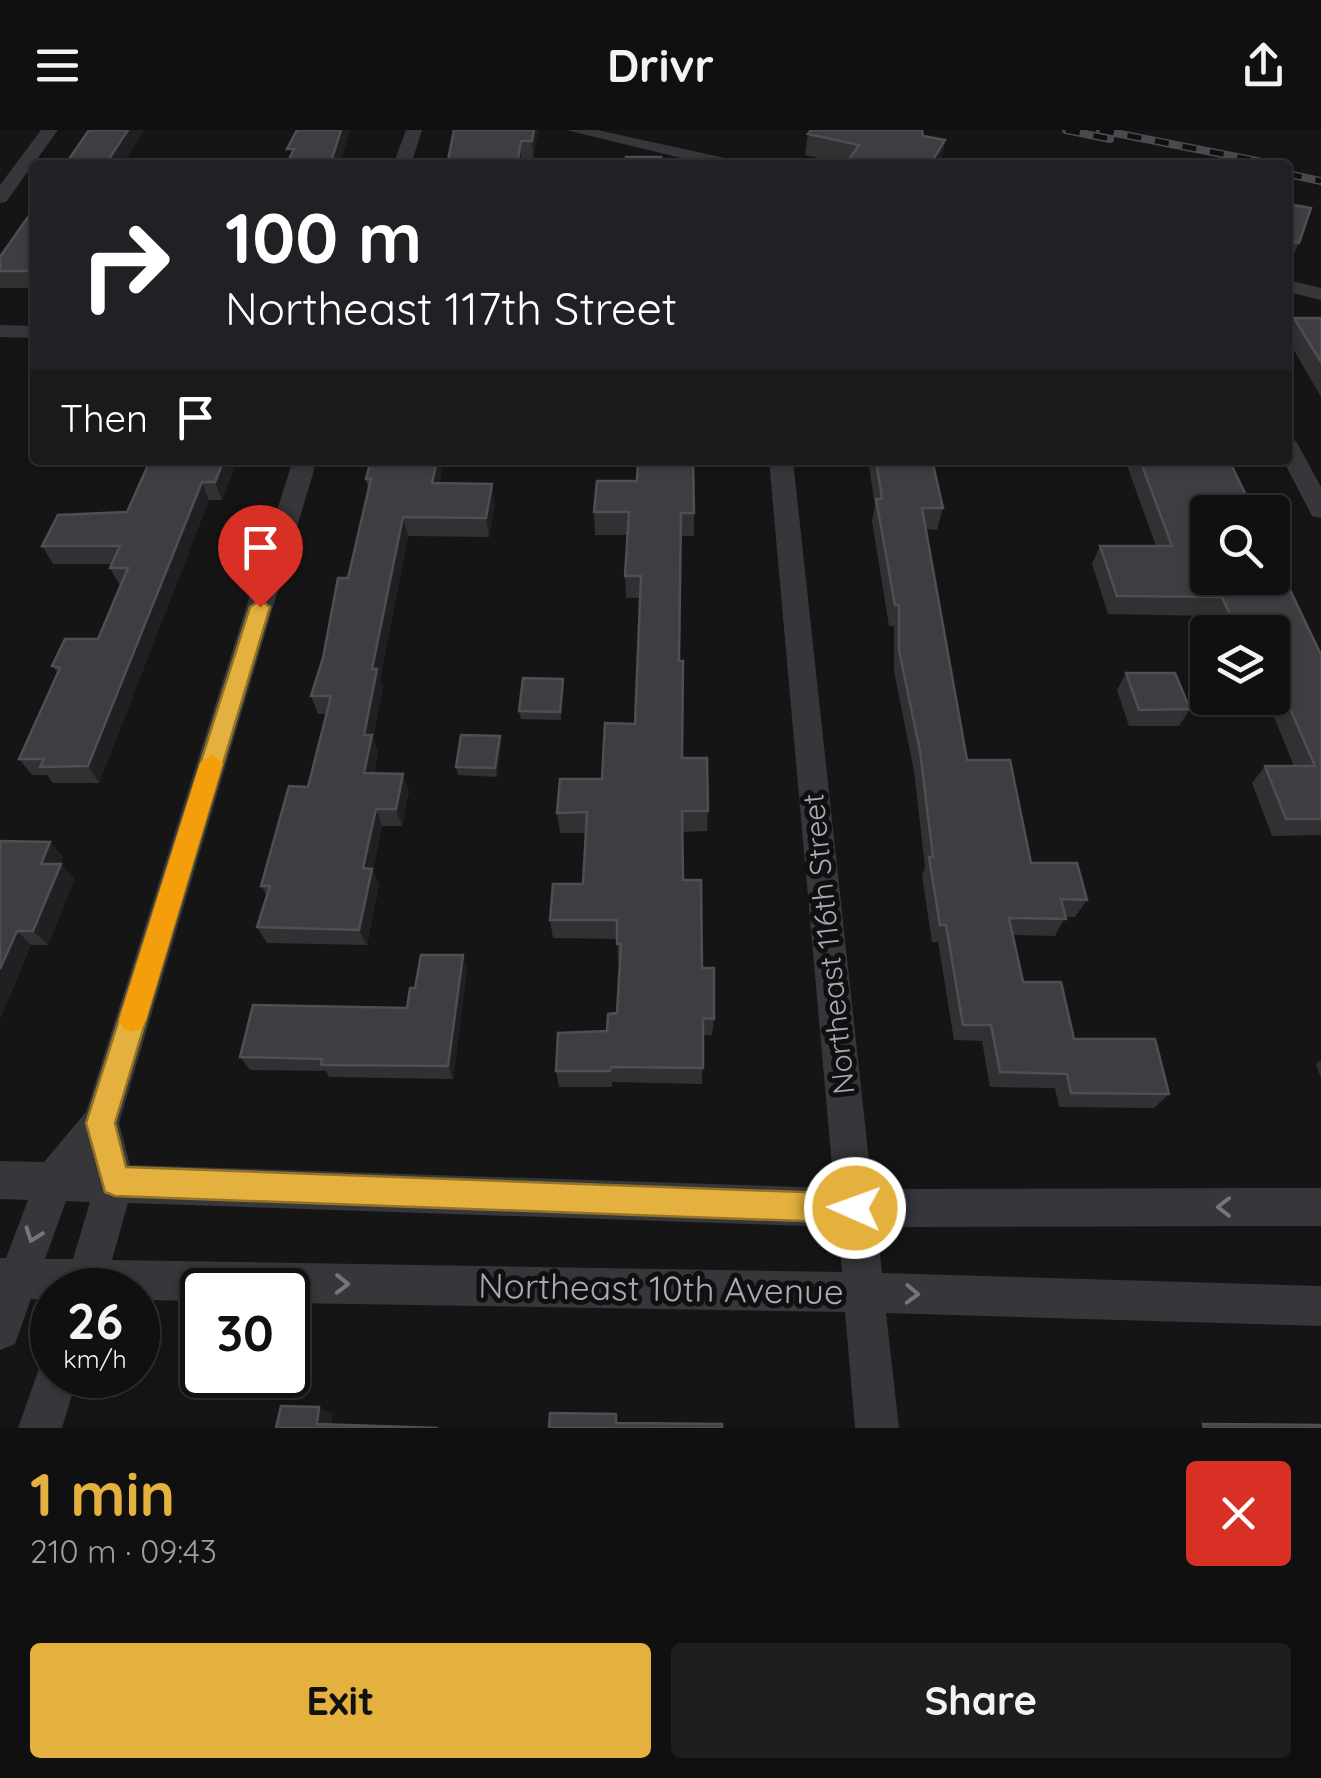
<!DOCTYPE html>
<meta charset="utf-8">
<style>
body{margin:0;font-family:Quicksand,sans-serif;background:#1e1e1e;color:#f1f3f6;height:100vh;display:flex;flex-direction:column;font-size:38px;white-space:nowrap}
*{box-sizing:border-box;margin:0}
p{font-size:32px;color:#9c9d9f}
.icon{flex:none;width:55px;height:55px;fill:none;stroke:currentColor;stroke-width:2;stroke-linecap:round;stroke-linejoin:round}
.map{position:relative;height:1298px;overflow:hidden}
.side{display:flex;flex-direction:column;background:#101010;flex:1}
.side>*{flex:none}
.hud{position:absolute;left:30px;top:30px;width:1262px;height:305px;border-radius:10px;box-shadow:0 2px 8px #0004,0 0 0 2px #303030;background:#202124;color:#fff;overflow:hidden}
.fabs{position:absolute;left:1190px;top:365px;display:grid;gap:20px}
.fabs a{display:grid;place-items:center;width:100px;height:100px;border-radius:10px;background:#101010;box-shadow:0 2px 8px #0004,0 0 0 2px #303030;font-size:50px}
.speed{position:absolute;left:30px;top:1138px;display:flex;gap:20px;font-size:50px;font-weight:700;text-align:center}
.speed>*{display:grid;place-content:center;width:130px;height:130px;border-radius:50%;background:#101010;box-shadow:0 2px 8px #0004,0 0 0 2px #303030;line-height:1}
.speed small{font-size:25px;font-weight:400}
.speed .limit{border:5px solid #111;border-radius:15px;background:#fff;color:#111}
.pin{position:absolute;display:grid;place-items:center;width:85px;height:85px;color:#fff;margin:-102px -42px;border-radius:50% 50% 50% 0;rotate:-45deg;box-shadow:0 0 10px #0007}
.pin .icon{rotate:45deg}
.me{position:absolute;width:110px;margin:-55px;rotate:272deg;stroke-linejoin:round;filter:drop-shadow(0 0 8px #0008)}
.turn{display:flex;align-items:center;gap:35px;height:210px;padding:0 30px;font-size:45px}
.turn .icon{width:130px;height:130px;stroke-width:2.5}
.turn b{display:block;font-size:70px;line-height:85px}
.then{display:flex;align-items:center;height:95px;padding:0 30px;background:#0003;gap:20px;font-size:38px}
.round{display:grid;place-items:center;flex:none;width:105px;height:105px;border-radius:10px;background:#1e1e1e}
.headline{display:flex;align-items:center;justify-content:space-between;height:170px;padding:0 30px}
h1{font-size:60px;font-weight:800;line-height:75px;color:#e4b13e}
.cta{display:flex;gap:20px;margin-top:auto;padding:20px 30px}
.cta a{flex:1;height:115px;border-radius:10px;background:#e4b13e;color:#111;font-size:40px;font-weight:800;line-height:115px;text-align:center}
.cta a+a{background:#1e1e1e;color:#f1f3f6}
header{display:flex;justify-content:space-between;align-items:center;height:130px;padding:0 30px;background:#101010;font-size:45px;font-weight:800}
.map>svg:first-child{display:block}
</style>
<header><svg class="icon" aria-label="menu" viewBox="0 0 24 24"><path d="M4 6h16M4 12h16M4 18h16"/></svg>Drivr<svg class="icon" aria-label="share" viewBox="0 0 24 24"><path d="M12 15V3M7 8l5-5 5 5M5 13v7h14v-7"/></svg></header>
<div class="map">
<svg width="1321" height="1298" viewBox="0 0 1321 1298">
<rect width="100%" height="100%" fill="#151516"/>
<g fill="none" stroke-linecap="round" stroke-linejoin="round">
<path fill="#36363b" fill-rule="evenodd" d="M41,0H58L6,72L0,73V55Z
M406,0H422L411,35H393Z
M566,0H597L734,30L743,35H710Z
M1288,150L1321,158V170L1288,162Z
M0,195L35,196V208L0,207Z
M1288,309L1296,311L1321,357V388L1312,386L1283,330H1288Z
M293,330H317L119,993L130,1035L834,1058L769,330H793L872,1059L1321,1058V1096L877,1097L882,1143L1321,1156V1196L886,1183L899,1298H855L845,1182L288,1173V1160H202V1171L138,1170V1160H52V1169H31L15,1214L0,1220V1128H6L28,1070L0,1069V1031L44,1032L86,982ZM66,1071L90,1072L73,1129H45ZM128,1073L838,1097L842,1142L112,1130Z
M52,1226V1245H78L62,1298H18L42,1230Z"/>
<defs>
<path id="rail" d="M1066,0L1110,9
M1100,0L1278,35
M1288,44L1321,51"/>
</defs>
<use href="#rail" stroke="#494a50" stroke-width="8"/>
<use href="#rail" stroke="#101011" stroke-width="5" stroke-dasharray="14" stroke-linecap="butt"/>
</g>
<path fill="#313134" d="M538,0L533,29H522L521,35H447Z
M808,4L923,6L945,10L941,31L846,34L805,25Z
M1288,74L1299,113L1291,130H1288Z
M35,77V158H0V127Z
M1294,188H1321V267L1288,210V201Z
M162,330H235L236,333L222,370H209L99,653H53L47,645H32L19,629L58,543L52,536L98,509L120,456L110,438L112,434H53L42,416L127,382Z
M868,330H932L943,378L937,400L926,399L967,630L1031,733L1087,770L1075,787H1065L1055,806L1013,805L1023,852L1074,909L1169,964L1154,978L1059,977L1055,958L990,957L982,911L954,910L938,812H932L922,746L925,737L914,641L894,541V496H889L872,391L875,375Z
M1125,330H1229L1321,525V705L1272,706L1252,653L1265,636H1294L1267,570H1248L1246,568H1272V502H1219L1212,486L1108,484L1092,434L1100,416H1156Z
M366,349L440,353L495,373L489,407L408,406L380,549L383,557L373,608L378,622L374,643L409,661L402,696H382L373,741L379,755L367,815L267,813L257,797L267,766L261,756L308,657L327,584H318L311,566L348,448L368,359Z
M637,351L694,383V406H680L679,531L682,628L708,681L707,701L682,702L683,750L714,889L712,905H703L702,954L612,952V957H559L556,941L607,901L617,883L620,832H618L617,809L553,808L550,790L583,754L586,703H560L557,683L602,649L635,594L640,468H626L625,446L628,405H595L594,382Z
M1126,543L1190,579L1179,596H1129L1117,560Z
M563,549L564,558L561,590L521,589L519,581Z
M500,606L501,615L497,647L458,645L456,637Z
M0,711L50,712L63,727L61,734L74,749L48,815H31L0,889Z
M467,839L453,949L329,947L326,941L250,940L240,927L407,878L415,858Z
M1321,930V948L1316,934Z"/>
<path fill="#202022" d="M128,0H145L122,35H105Z
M341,0H350L340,35H330Z
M534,0H538L533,29L532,11Z
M945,10L941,31L938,35H930Z
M521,11V35H517Z
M224,330H235L236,333L222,370L215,352Z
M437,330H444L436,372L432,353Z
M202,352L209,370L99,653L88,636Z
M492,354L495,373L489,407L486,388Z
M403,387L408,406L380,549L383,557L373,608L378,622L370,660L364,643V605L372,539Z
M563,549L564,558L561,590L560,582Z
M500,606L501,615L497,647L495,638Z
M403,644L409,661L402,696L396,679Z
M376,679L382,696L373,741L379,755L367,815L359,800L363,738Z
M50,712L63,727L58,741L61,734L74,749L48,815L33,801L41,734Z
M17,801L31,815L0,889V839Z
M463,825L467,839L453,949L448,936Z
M319,1277L333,1284L331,1298L317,1294Z"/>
<path fill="#3e3e42" stroke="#4e4f54" stroke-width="2.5" d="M89,0H128L105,35H65Z
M297,0H341L330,35H286L294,19H287Z
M454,0H534L532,11H521L517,35H447Z
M811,0H922L923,6L945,10L930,35H845L859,15L808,4Z
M626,27H661V35H626Z
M1288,74L1311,78L1299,113L1288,110Z
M35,77V140L34,141H0V127Z
M1294,188H1321V232Z
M162,330H224L215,352H202L88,636L40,637L44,629H19L60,538L52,536L65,509H98L128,438H110L120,416H42L58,385L127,382L149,333H160Z
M371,330H437L432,353L492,354L486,388L403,387L372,539H377L364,605H372L364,643L403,644L396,679H376L363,738L372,739L359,800L257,797L270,756H261L289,656L308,657L331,566H311L323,528L338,448H348L371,349H366Z
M638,330H693L694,383H681L679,531H683L682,628H707L708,681H682L683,750H701L702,838H714V889L703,888V938L611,937L610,941H556L558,903L607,901L608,884L617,883L621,814H617V790H550L553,754H583L587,682L557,683L560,649H602L605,593L635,594L641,446H625L629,382H594L597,351H637Z
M876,330H932L943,378H922L967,630H1010L1031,733H1077L1087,770L1061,769L1066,789L1009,788L1023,852H1061L1074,909H1155L1169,964L1071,963L1067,944L1000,942L991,895H963L946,795H940L929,727H933L920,621L899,520V475H895L876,369H882Z
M1140,330H1229L1254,382H1208V448H1272V422L1321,525V689H1286L1265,636H1315L1279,553H1272V502H1238L1222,467L1117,466L1100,416H1172Z
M1126,543H1175L1190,579L1139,580Z
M523,548L563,549L560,582L519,581Z
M461,605L500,606L495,638L456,637Z
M0,711L50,712L41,734H61L33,801H17L0,839Z
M421,825H463L448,936L321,935L322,929L240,927L253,875L407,878L410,858H415Z
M281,1276L319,1277L317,1294L438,1298H276Z
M550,1283L616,1284V1293L722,1294V1298H549Z
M1203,1294L1321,1295V1298H1204Z"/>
<defs><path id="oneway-chevron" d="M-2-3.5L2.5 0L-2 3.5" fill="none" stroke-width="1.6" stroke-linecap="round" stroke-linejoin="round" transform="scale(2.5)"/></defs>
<g stroke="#74767e">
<use href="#oneway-chevron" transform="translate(1224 1077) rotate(180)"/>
<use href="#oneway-chevron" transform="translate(33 1105) rotate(110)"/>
<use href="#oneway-chevron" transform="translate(342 1154) rotate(1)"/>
<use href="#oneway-chevron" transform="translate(912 1164) rotate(2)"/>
</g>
<path fill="#e4b13e" stroke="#947328" stroke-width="2.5" d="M260,470L270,477L115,993L126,1037L855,1064L866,1068L870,1078L866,1089L855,1093L115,1066L105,1062L86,993L250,477Z"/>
<path fill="#f59e0b" d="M212,624L223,633L146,890L142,898L132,902L123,898L119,890L200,633Z"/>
<g text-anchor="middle" stroke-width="10" stroke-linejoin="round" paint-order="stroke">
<g font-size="30" fill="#a7abb5" stroke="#101011">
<text transform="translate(829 814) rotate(-96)" y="10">Northeast 116th Street</text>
</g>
<g font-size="35" fill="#a7abb5" stroke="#101011">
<text transform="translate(661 1159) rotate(1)" y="12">Northeast 10th Avenue</text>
</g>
</g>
</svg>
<div class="fabs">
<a><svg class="icon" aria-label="search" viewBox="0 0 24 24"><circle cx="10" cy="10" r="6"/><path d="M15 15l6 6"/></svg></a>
<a><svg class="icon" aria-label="layers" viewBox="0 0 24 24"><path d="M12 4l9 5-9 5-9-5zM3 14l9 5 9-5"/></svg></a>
</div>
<div class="speed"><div>26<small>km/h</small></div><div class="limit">30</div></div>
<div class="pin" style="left:260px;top:477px;background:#d93025"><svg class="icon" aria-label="arrive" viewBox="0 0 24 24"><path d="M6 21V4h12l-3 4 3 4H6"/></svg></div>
<svg class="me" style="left:855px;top:1078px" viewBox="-20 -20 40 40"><circle r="17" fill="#e4b13e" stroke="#fff" stroke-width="3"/><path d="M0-11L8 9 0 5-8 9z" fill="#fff"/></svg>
<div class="hud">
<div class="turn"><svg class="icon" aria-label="right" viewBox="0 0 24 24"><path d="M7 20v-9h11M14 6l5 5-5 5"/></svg><div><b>100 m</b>Northeast 117th Street</div></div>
<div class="then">Then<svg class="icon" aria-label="arrive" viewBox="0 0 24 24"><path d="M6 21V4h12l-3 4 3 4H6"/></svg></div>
</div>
</div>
<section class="side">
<div class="headline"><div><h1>1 min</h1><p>210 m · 09:43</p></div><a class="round" style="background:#d93025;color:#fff"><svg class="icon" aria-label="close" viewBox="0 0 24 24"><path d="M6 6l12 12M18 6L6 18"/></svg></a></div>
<div class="cta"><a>Exit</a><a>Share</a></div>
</section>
